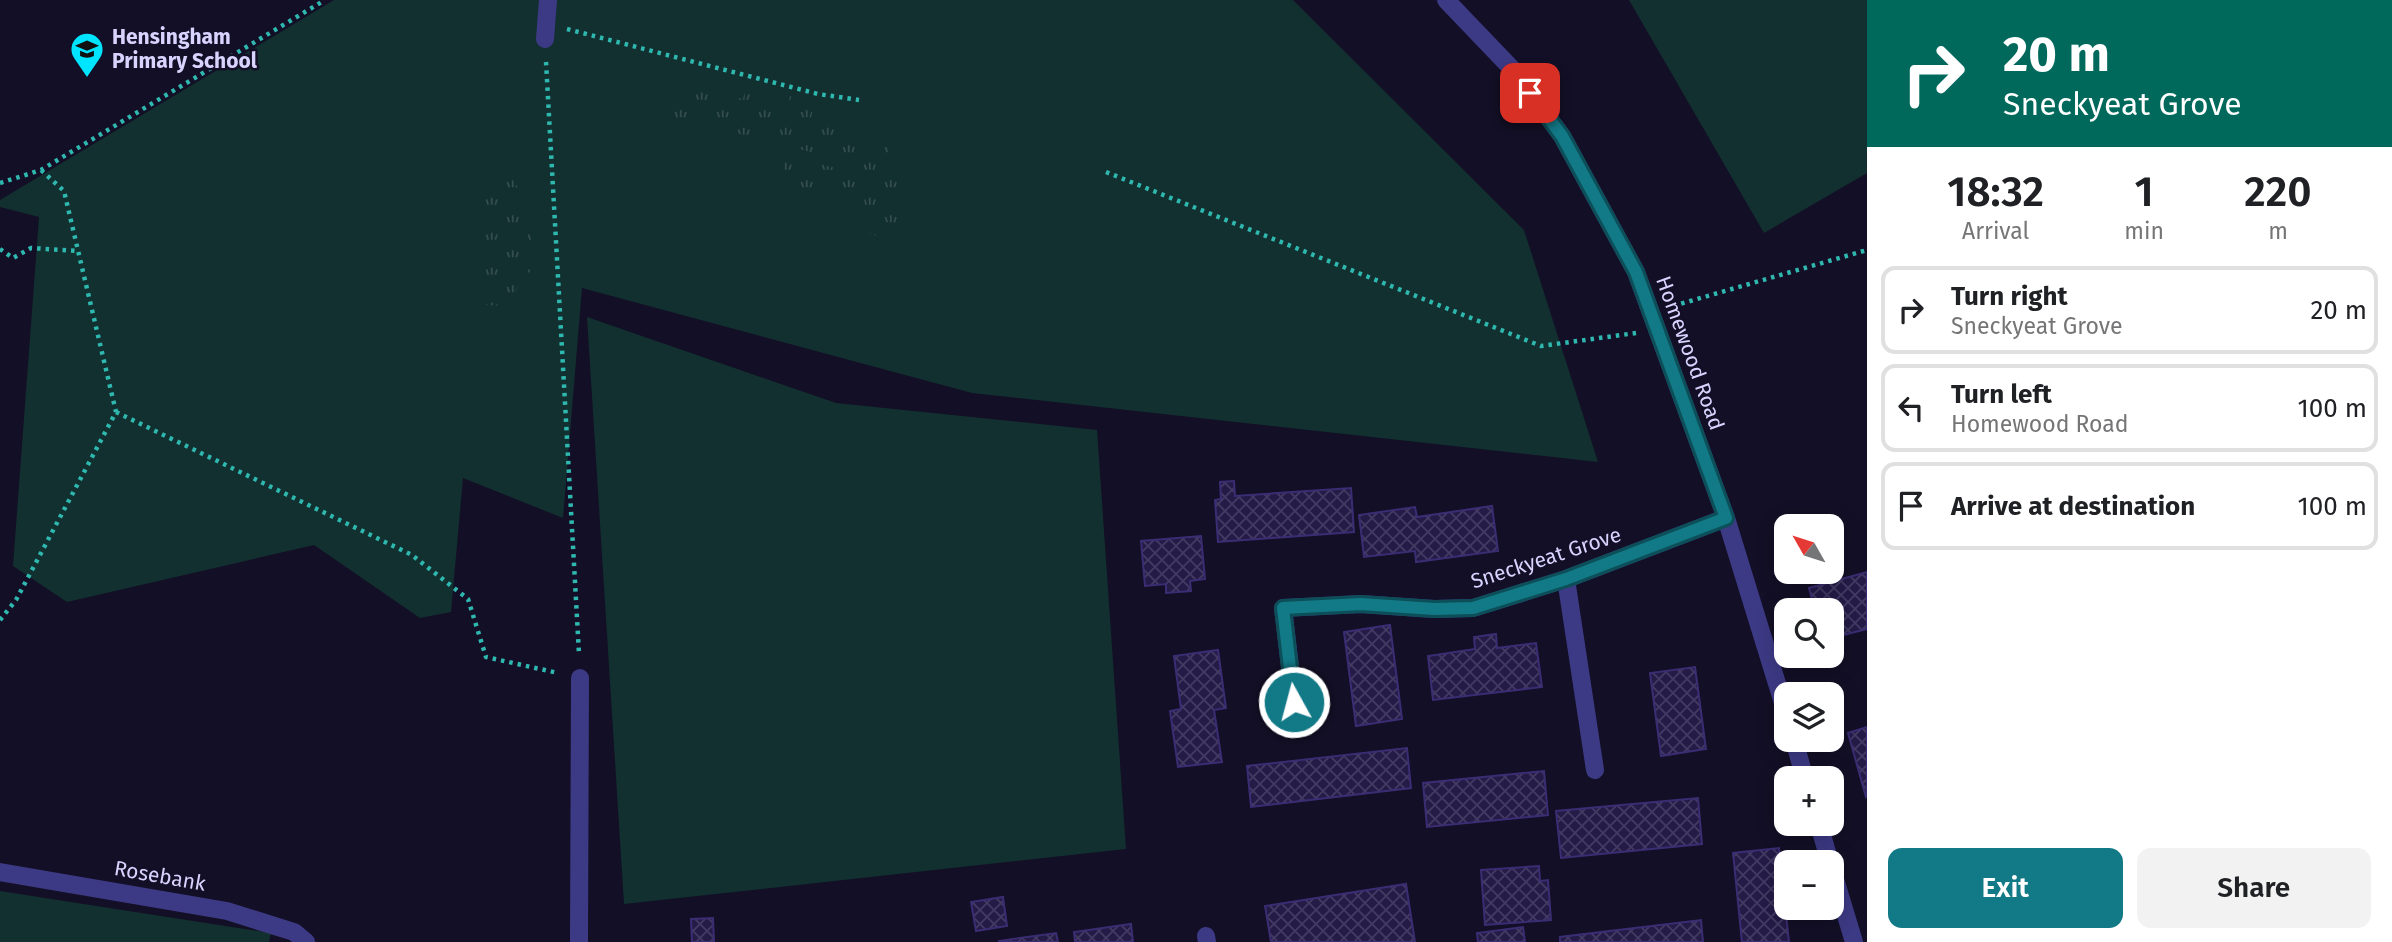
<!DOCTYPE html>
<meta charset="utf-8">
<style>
body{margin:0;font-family:"Fira Sans",sans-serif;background:#f2f2f2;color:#202124;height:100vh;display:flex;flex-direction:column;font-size:26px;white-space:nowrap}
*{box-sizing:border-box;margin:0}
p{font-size:23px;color:#757577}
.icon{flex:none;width:38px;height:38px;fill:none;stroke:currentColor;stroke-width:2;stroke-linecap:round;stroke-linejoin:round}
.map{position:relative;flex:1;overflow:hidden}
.panel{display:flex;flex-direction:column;background:#fff;width:525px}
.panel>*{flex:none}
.banner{background:#00695c;color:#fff;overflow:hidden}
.needle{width:46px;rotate:309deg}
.fabs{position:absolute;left:1774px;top:514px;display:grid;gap:14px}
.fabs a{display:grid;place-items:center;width:70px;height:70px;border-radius:14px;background:#fff;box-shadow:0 4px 18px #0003;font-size:35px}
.pin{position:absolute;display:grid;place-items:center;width:60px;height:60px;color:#fff;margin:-30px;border-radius:14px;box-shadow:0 4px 10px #0006}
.me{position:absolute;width:77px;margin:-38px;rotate:353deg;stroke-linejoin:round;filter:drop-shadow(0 0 5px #0008)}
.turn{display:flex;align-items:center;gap:24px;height:147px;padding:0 21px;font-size:32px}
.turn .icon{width:91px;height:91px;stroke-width:2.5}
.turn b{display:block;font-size:49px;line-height:60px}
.eta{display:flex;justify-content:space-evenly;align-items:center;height:119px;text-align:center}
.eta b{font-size:42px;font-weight:600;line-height:49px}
.primary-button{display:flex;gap:14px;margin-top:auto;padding:14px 21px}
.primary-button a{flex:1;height:80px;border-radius:14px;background:#127987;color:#fff;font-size:28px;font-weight:600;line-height:80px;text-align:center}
.primary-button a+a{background:#f2f2f2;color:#202124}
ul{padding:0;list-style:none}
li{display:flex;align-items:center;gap:21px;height:88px;margin:0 14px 10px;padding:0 7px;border:4px solid #e0e0e0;border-radius:14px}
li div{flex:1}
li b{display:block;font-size:26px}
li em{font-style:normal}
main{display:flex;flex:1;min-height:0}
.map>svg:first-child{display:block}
</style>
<main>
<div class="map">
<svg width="1867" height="942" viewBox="0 0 1867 942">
<defs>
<pattern id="park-tufts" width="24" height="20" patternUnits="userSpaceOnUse" patternTransform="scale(1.75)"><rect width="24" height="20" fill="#12302f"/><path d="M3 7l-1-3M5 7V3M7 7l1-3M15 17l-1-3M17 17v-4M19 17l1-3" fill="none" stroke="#344d4e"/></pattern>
<pattern id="building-cross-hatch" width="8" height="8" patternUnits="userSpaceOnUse" patternTransform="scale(1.75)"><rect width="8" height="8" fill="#241b47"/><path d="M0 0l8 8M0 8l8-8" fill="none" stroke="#433b63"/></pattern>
</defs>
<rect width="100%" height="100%" fill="#130f26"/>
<path fill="#12302f" d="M334,0H1293L1524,230L1598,462L972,393L582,288L563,518L463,478L451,612L420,618L314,545L67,602L13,566L39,217L0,207V200Z
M1629,0H1867V173L1764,233Z
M587,317L836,403L1097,430L1126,849L624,904Z
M0,891L271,933L269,942H0Z"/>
<path fill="url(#park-tufts)" d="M682,84L743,99L747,84L778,92L774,111L785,114L790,96L815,102L810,121L890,141L885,165L900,179L898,204L910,220L907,230L884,239L865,231L864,186L860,185L855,204L779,185L786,156L840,169L842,160L673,117Z
M512,179L527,200L535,265L517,288L511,306L485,305L481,182Z"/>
<path fill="url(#building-cross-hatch)" stroke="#3b2d73" stroke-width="2" d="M1234,481L1235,496L1351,488L1354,532L1218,542L1215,500L1221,499L1220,482Z
M1492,506L1498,551L1416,562L1415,551L1364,557L1359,515L1415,507L1417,517Z
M1201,536L1205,579L1190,581L1191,591L1166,593V584L1145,586L1141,541Z
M1867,572V629L1832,638V611H1815L1809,588Z
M1390,625L1402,719L1356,726L1344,632Z
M1496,634L1497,648L1536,643L1542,687L1433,700L1428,656L1475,649L1474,637Z
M1218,650L1226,708L1214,710L1222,762L1178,767L1170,711L1181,709L1174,656Z
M1695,667L1706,749L1661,756L1650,673Z
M1867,727V796L1866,797L1848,733Z
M1407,748L1411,788L1251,807L1247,766Z
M1544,771L1548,815L1427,827L1423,783Z
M1698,798L1702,844L1561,858L1556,811Z
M1779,848L1789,942H1742L1733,853Z
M1539,866L1540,881L1548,880L1551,920L1485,925L1481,870Z
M1406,884L1415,942H1271L1265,906Z
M1003,897L1007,926L976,931L971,902Z
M713,918L714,942H692L691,919Z
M1701,920L1703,942H1560V937Z
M1131,924L1133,942H1075L1074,932Z
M1523,927L1525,942H1478L1477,933Z
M1056,933L1058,942H999V941Z"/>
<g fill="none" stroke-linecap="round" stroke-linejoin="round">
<path stroke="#2fb8b0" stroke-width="4.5" stroke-dasharray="3.5 5" stroke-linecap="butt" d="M567,29L818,94L859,100
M546,62L579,654
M1106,172L1541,346L1636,333
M0,183L41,170L325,0
M0,249L13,258L31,248L78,251
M1673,306L1867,250
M116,412L412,555L468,599L486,657L558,673
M0,620L16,600L116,412L64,191L41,170"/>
<path stroke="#3d3a85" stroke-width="18" d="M1446,0L1514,71L1562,136L1636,272L1726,518L1787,716
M545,39L548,0
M1566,579L1595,770
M1297,725L1283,608L1361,604L1434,609L1473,608L1566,579L1726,518
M1794,740L1805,779
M1819,824L1830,863
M1832,869L1854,942
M0,872L227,911L294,932L306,942
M1206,936L1207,942
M579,942L580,678"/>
</g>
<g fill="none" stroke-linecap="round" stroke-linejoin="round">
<defs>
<path id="route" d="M1294,702L1283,608L1361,604L1434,609L1473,608L1566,579L1726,518L1636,272L1562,136L1530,93"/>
</defs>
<use href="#route" stroke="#0c4f58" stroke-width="18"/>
<use href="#route" stroke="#127987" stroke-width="12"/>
</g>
<defs>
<symbol id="school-pin" viewBox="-11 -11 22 30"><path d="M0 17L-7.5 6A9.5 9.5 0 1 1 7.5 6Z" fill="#00e5ff" stroke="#130f26"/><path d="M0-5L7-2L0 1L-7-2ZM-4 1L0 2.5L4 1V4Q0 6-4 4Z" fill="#111"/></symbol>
</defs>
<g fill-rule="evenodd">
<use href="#school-pin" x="68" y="30" width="38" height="52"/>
</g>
<g text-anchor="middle" stroke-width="5" stroke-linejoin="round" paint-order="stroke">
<g font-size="21" font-weight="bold" fill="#d9d4ff" stroke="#130f26" text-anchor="start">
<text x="112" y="44">Hensingham<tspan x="112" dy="24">Primary School</tspan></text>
</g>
<g font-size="21" fill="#d9d4ff" stroke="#130f26">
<text transform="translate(1690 353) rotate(70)" y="7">Homewood Road</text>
<text transform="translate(1546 558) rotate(-18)" y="7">Sneckyeat Grove</text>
<text transform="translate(160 876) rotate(10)" y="7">Rosebank</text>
</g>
</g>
</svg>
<div class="fabs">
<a><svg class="needle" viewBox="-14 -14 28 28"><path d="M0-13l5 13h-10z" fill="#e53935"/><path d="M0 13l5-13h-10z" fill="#757577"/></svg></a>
<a><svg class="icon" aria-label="search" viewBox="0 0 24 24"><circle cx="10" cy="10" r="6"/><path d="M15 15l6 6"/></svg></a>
<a><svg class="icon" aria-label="layers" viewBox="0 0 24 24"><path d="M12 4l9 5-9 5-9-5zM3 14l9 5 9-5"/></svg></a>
<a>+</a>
<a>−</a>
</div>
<div class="pin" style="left:1530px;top:93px;background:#d93025"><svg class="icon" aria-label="arrive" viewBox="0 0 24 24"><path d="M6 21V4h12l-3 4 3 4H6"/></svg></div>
<svg class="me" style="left:1294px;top:702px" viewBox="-20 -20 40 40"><circle r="17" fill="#127987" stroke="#fff" stroke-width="3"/><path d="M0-11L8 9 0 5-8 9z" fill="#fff"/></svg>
</div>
<section class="panel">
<div class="banner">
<div class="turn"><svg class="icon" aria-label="right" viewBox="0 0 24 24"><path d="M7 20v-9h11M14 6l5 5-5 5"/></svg><div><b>20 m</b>Sneckyeat Grove</div></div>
</div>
<div class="eta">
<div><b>18:32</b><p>Arrival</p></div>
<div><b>1</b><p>min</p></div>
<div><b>220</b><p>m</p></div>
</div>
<ul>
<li><svg class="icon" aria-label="right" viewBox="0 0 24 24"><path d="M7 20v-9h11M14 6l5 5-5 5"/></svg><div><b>Turn right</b><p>Sneckyeat Grove</p></div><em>20 m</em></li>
<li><svg class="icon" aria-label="left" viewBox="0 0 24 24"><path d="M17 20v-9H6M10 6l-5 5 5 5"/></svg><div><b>Turn left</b><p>Homewood Road</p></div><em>100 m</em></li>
<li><svg class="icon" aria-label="arrive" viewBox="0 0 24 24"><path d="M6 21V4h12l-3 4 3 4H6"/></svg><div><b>Arrive at destination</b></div><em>100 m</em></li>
</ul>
<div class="primary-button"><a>Exit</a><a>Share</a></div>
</section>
</main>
